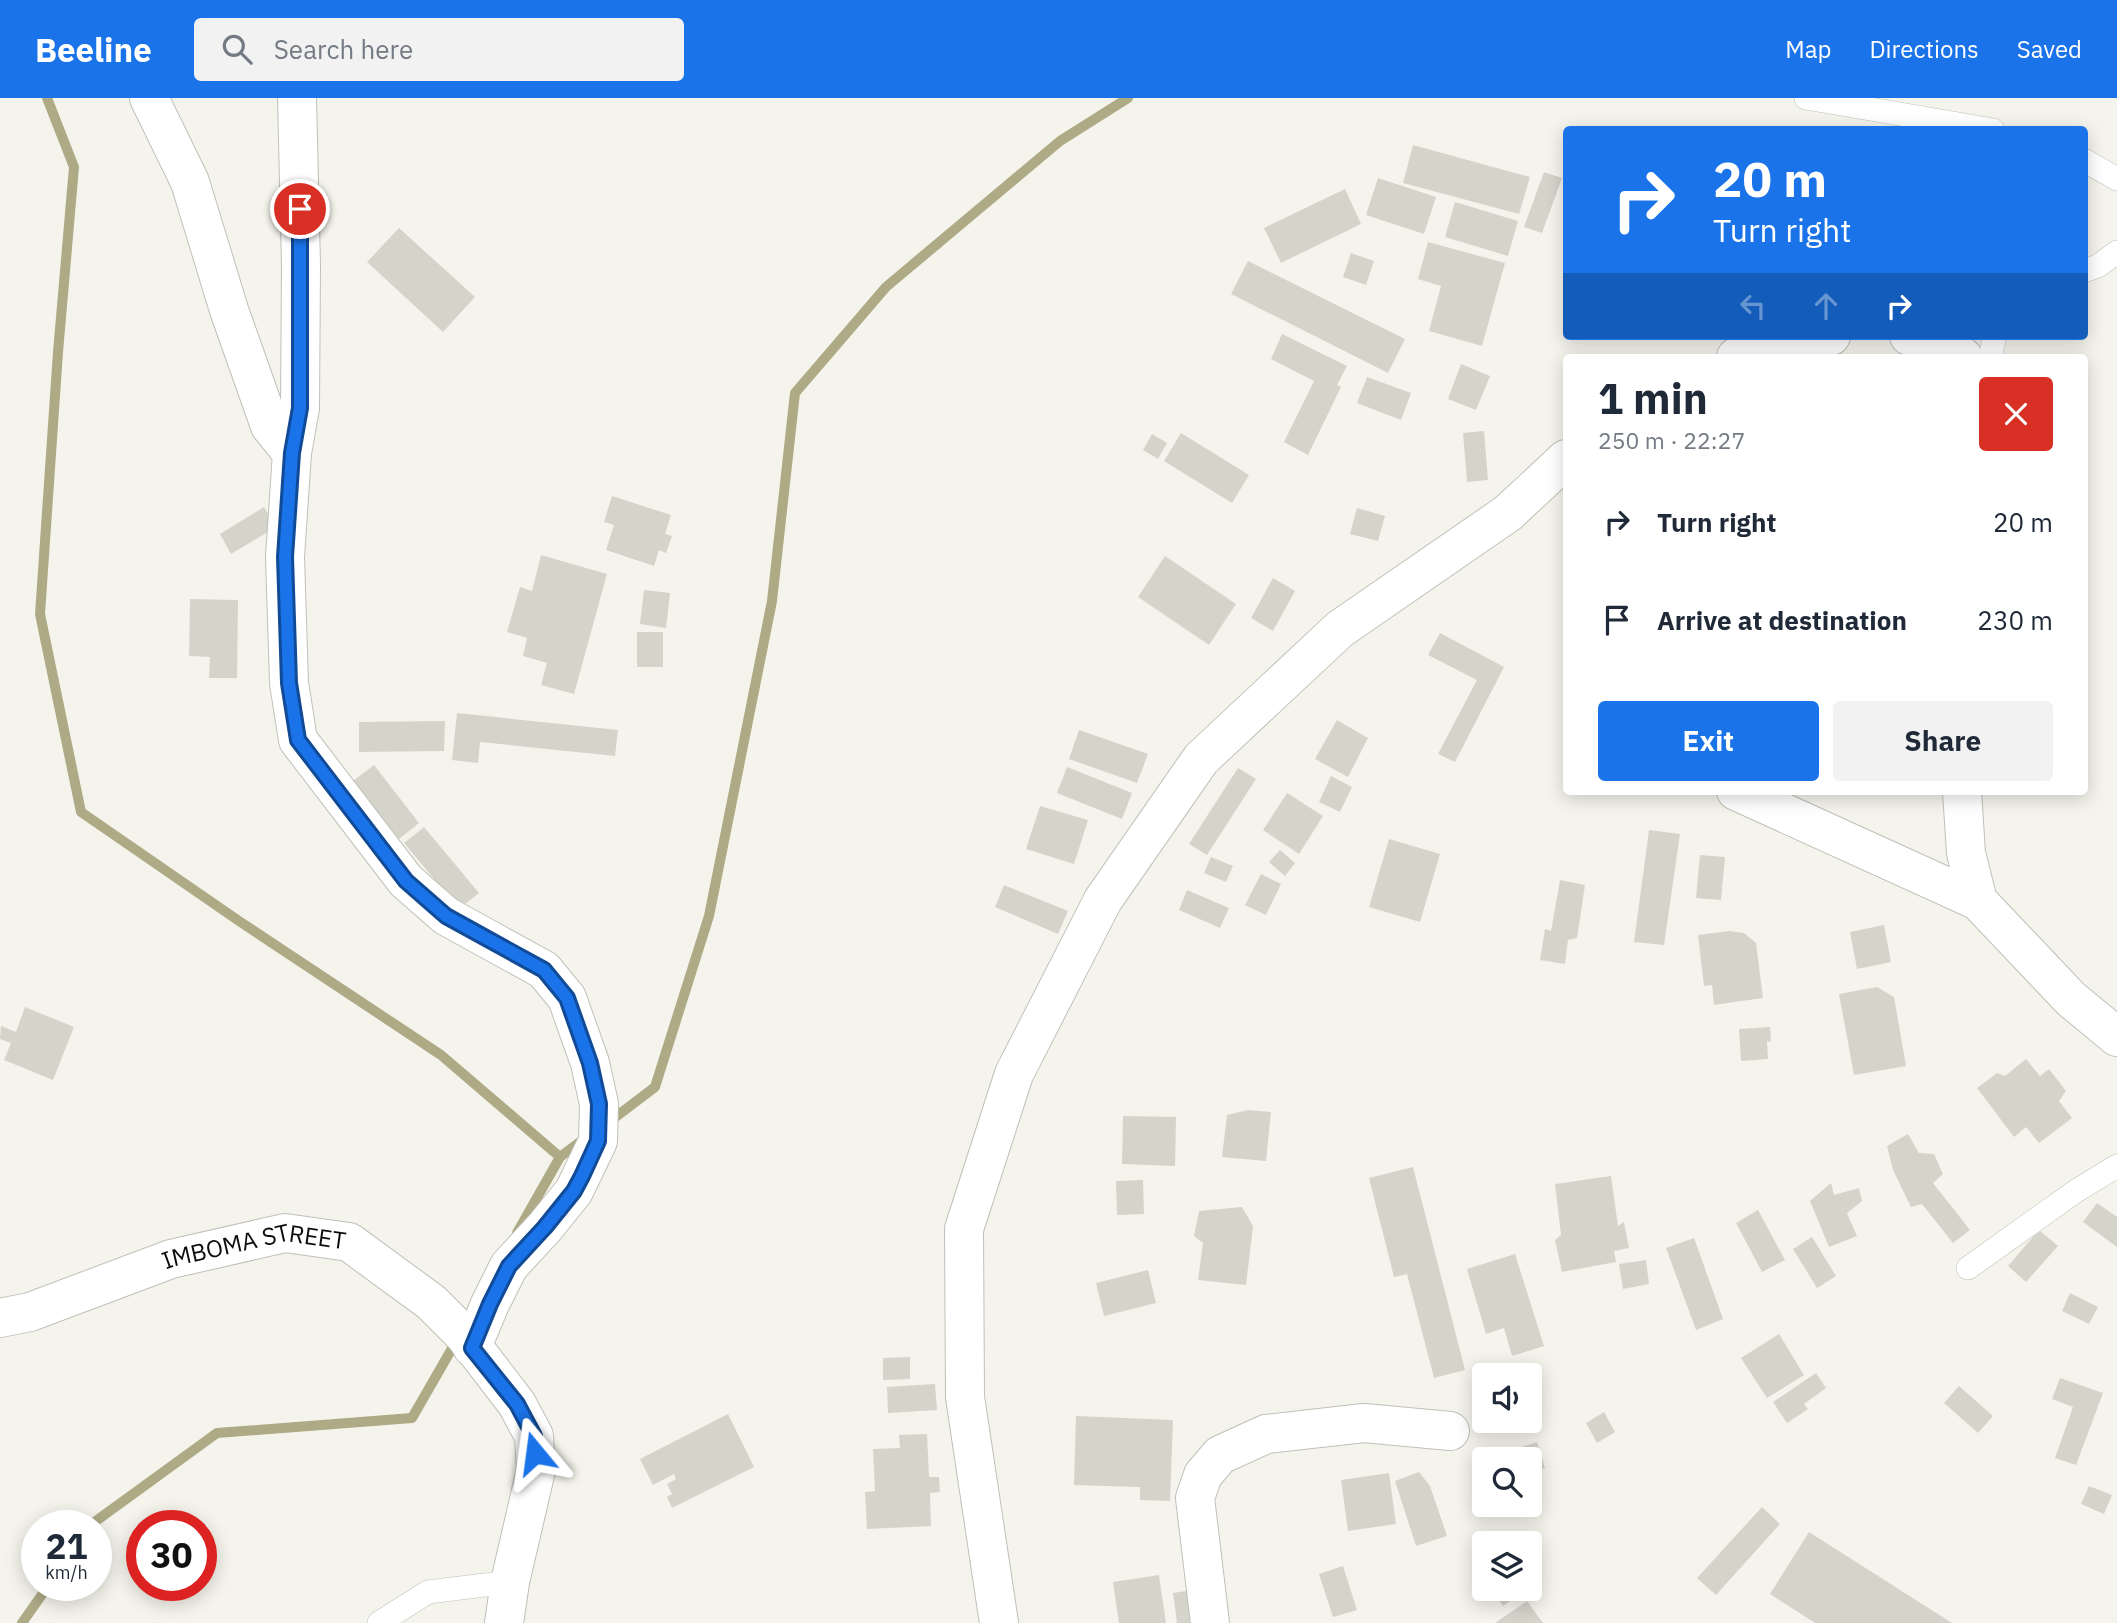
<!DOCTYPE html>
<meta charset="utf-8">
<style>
body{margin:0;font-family:"IBM Plex Sans",sans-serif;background:#f2f2f3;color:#1f2937;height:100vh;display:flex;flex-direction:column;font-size:26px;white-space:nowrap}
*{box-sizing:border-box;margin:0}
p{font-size:23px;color:#747a83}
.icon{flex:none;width:38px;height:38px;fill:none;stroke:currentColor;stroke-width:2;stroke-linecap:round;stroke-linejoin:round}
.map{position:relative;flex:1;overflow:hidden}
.panel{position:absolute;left:1563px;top:256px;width:525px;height:441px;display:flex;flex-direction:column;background:#fff;border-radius:7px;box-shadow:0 4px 18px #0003}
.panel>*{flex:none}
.banner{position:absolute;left:1563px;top:28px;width:525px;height:214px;border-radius:7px;box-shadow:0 4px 18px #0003;background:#1a73e8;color:#fff;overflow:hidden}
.buttons{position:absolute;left:1472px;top:1265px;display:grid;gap:14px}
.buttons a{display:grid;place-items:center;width:70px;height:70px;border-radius:7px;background:#fff;box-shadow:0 4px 18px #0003;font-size:35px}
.speed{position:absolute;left:21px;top:1412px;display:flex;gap:14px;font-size:35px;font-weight:700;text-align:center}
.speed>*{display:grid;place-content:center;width:91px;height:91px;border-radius:50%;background:#fff;box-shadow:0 4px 18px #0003;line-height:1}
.speed small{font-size:18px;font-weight:400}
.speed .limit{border:10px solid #d22;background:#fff;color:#111}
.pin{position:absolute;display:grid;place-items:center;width:60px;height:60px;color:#fff;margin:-30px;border:4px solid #fff;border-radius:50%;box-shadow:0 2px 7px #0007}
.me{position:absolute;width:77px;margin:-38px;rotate:344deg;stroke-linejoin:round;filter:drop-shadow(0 0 5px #0008)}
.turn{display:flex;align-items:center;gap:24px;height:147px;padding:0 35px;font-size:32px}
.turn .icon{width:91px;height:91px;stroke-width:2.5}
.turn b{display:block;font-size:49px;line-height:60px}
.lanes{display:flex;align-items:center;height:66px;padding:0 35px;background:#0003;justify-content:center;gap:35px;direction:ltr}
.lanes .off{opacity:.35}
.round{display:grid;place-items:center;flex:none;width:74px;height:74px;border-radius:7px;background:#f2f2f3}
.overview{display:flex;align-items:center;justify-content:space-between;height:119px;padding:0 35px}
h1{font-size:42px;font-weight:700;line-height:52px}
.action{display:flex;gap:14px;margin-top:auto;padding:14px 35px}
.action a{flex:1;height:80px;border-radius:7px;background:#1a73e8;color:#fff;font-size:28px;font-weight:700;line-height:80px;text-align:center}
.action a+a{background:#f2f2f3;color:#1f2937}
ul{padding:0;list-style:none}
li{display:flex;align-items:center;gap:21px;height:98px;padding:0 35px}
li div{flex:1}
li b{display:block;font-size:26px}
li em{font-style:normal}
header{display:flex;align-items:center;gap:42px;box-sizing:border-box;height:98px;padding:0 35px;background:#1a73e8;color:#fff}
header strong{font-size:33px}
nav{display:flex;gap:38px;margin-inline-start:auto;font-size:24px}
.search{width:490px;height:63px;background:#f2f2f3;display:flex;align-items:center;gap:18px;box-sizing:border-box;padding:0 24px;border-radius:7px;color:#747a83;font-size:26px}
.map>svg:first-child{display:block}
</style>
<header>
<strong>Beeline</strong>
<div class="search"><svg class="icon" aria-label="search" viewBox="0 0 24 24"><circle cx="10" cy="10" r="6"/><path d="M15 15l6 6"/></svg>Search here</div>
<nav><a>Map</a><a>Directions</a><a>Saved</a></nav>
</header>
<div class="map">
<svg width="2117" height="1525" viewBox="0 0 2117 1525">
<rect width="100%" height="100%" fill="#f5f4ec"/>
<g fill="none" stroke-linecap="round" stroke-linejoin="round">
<path stroke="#aeaa86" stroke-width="10" d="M47,0L74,69L58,254L40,516L81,714L239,823L441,957L560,1059
M609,1024L655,989L709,818L772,503L795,295L886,189L1060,43L1128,0
M517,1135L560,1059L584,1041
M89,1428L217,1335L412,1320L458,1240
M22,1525L48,1488"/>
</g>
<path fill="#d5d4cb" d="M1413,47L1530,79L1519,116L1403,85Z
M1544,74L1562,80L1542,135L1524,129Z
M1378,80L1436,99L1424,136L1366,117Z
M1345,91L1361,126L1281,165L1264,130Z
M1455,104L1518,123L1508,158L1445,139Z
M399,130L475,199L443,234L367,164Z
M1428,144L1505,165L1482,248L1429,233L1441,188L1418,181Z
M1351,155L1374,163L1366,187L1343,179Z
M1248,163L1405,241L1388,275L1231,196Z
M1282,236L1347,268L1337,287L1341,289L1308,357L1284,344L1314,283L1271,261Z
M1461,266L1490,278L1476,312L1448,301Z
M1367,279L1411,295L1401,322L1357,305Z
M1484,333L1488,382L1467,384L1463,335Z
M1181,335L1249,377L1232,405L1164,363Z
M1152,336L1167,345L1158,361L1143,352Z
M612,398L671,417L665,436L672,438L666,455L659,452L654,468L606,452L614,427L604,424Z
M264,409L276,429L231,456L220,436Z
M1357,410L1385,418L1378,443L1350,436Z
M541,457L607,476L574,596L541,587L547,565L523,558L527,540L507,534L520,489L532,493Z
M1165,458L1236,506L1209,547L1138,499Z
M1273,480L1295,493L1273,533L1251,520Z
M644,492L670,495L666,530L640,526Z
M190,501L238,502L237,580H209L210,559L189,558Z
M637,534H663V569H637Z
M1440,535L1504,569L1455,664L1438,656L1477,582L1428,557Z
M457,615L618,632L615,658L480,644L478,665L452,662Z
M1337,622L1368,640L1348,679L1315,661Z
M445,623L444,653L359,654V624Z
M1079,632L1148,656L1137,685L1069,661Z
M374,667L419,725L399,741L353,683Z
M1067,669L1132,695L1122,721L1057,695Z
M1238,670L1256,681L1207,757L1189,746Z
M1331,678L1352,689L1340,714L1319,704Z
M1287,695L1323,718L1299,756L1263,732Z
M1040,708L1088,722L1074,766L1026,751Z
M424,729L479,795L459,811L404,745Z
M1649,732L1680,736L1664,847L1634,844Z
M1389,741L1440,756L1420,824L1369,809Z
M1280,752L1295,765L1285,778L1269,764Z
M1700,757L1725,759L1721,802L1696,800Z
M1211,759L1233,768L1226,784L1204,775Z
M1261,776L1281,786L1266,817L1245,807Z
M1560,782L1585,787L1577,840L1568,842L1565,866L1540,862L1545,831L1551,833Z
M1004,787L1068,813L1058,836L995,809Z
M1187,792L1229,810L1220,830L1179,812Z
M1884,827L1891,864L1857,871L1850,834Z
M1729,833L1744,835L1756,845L1763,900L1714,907L1712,887L1704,888L1698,837Z
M1877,889L1894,899L1906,968L1854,977L1839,896Z
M25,909L74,929L53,982L4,962L11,945L0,941L1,928L16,934Z
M1770,929L1771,944L1767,943L1768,961L1741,963L1739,931Z
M2026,961L2040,978L2049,971L2066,993L2059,1003L2072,1020L2039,1045L2026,1029L2014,1039L1977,990L1997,975L2005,978Z
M1248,1012L1271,1014L1266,1063L1222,1059L1227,1017Z
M1123,1018L1176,1019L1175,1068L1122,1066Z
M1908,1036L1919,1055L1934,1056L1943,1076L1933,1085L1970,1132L1953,1145L1922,1106L1911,1109L1893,1072L1887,1048Z
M1413,1069L1465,1272L1434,1280L1407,1176L1394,1179L1369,1080Z
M1611,1078L1618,1128L1624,1124L1629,1150L1614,1153L1616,1164L1562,1174L1555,1142L1561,1137L1555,1086Z
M1143,1082L1144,1116L1117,1117L1116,1083Z
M1831,1085L1834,1097L1859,1090L1862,1103L1847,1115L1857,1138L1829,1149L1810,1103Z
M2097,1105L2117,1119V1149L2083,1124Z
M1242,1109L1253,1128L1246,1187L1198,1182L1203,1145L1194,1138L1199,1113Z
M1758,1112L1785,1162L1762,1174L1736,1125Z
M2039,1132L2058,1148L2026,1184L2008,1168Z
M1812,1139L1836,1178L1817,1190L1793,1151Z
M1694,1140L1723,1221L1696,1232L1666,1150Z
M1515,1156L1544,1248L1512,1258L1504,1230L1486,1236L1467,1171Z
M1646,1162L1649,1186L1623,1191L1619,1166Z
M1148,1172L1156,1205L1104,1218L1096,1185Z
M2070,1195L2098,1209L2089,1226L2062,1213Z
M1779,1236L1804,1277L1767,1300L1741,1260Z
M910,1259V1281L883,1282V1260Z
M1816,1275L1826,1290L1804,1306L1808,1311L1787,1325L1773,1304Z
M2060,1280L2103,1295L2076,1367L2055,1360L2073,1309L2052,1301Z
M935,1286L937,1312L888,1315L887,1289Z
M1959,1288L1993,1318L1978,1335L1944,1305Z
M1604,1314L1615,1334L1597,1345L1586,1325Z
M728,1316L754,1369L672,1410L667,1399L672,1396L667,1386L676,1381L674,1376L653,1387L640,1361Z
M1076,1318L1173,1322L1170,1403L1140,1402V1389L1074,1387Z
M927,1336L929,1379H939L940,1394L930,1395L931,1428L867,1431L865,1394L875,1393L873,1351L900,1350L899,1337Z
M1537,1344L1545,1370L1530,1374V1362H1516L1513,1352Z
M1419,1374L1430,1388L1447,1438L1416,1448L1395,1383Z
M1389,1375L1396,1426L1348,1433L1341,1382Z
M2089,1388L2112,1397L2104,1416L2081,1406Z
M1762,1409L1780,1426L1716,1497L1697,1480Z
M1809,1434L1952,1525H1815L1770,1496Z
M1343,1468L1357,1512L1333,1519L1319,1476Z
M1159,1477L1166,1525H1119L1113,1484Z
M1199,1491L1203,1525H1177L1173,1495Z
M1492,1491H1523L1524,1493L1503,1508Z
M1527,1503L1543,1525H1495Z"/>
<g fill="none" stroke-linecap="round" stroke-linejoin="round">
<defs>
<path id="service" d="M1806,0L1993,32
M2084,62L2117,81
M2084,173L2098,168L2117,154
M1990,259L1995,238
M1968,1170L2076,1093L2117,1068
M379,1525L428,1494L510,1484"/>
<g id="minor">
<path d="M149,0L190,84L229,212L270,328L292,355"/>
<path d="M297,0L301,167L300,310L292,355L285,459L289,585L298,642L406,783L446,818L544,872L567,900L590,965L599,1006L598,1043L574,1093L545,1129L509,1168L490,1206L472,1249"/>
<path d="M1909,238L1937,240L1963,259"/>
<path d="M1736,259L1831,238"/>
<path d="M1736,693L1978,803L2071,901L2117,939"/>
<path d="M1962,693L1966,755L1978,803"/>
<path id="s1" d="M0,1220L30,1214L171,1161L285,1135L349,1144L431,1204L464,1237L517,1306L534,1338L536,1372L510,1484L504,1525"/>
<path d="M999,1525L965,1299L964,1131L1014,976L1103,802L1201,661L1340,531L1508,415L1566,361"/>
<path d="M1210,1525L1195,1400L1203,1377L1220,1357L1266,1336L1364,1325L1450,1333"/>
</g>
</defs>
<use href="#service" stroke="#c1c0b8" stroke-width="24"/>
<use href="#minor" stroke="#c1c0b8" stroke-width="40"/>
<use href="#service" stroke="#fff" stroke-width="23"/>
<use href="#minor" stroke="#fff" stroke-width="38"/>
</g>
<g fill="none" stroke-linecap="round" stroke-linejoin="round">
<defs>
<path id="route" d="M300,111V310L292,355L285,459L289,585L298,642L406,783L446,818L544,872L567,900L590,965L599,1006L598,1043L582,1078L574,1093L545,1129L509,1168L490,1206L472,1250L517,1306L534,1338L535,1355"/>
</defs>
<use href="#route" stroke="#114b97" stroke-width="18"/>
<use href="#route" stroke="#1a73e8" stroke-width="12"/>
</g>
<g text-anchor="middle" stroke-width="5" stroke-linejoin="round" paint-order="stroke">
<g font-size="24" fill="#0d0c0a" stroke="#fff">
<text dy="8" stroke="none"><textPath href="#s1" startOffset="266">IMBOMA STREET</textPath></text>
</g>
</g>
</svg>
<div class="buttons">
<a><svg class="icon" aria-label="sound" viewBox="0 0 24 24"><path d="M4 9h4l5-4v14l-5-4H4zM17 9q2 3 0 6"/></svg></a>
<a><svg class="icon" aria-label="search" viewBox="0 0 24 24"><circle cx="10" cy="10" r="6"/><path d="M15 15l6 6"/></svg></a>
<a><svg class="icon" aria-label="layers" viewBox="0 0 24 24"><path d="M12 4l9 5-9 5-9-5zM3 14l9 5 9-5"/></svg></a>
</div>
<div class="speed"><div>21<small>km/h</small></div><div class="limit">30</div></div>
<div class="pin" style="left:300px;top:111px;background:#d93025"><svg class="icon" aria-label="arrive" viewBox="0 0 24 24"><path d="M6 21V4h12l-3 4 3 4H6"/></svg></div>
<svg class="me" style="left:535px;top:1355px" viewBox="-20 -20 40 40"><path d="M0-17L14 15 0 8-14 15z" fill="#1a73e8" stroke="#fff" stroke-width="4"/></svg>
<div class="banner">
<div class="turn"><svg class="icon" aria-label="right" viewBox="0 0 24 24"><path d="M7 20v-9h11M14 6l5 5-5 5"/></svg><div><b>20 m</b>Turn right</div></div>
<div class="lanes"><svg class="icon off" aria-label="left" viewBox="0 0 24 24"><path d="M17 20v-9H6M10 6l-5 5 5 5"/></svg><svg class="icon off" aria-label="ahead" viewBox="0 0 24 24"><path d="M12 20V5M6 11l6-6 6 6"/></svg><svg class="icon" aria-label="right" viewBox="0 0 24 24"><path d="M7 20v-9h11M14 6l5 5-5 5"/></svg></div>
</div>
<section class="panel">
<div class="overview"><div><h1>1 min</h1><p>250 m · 22:27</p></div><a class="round" style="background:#d93025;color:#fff"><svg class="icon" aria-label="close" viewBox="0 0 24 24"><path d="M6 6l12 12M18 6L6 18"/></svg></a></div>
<ul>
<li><svg class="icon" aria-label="right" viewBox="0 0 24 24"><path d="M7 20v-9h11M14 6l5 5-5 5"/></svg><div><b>Turn right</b></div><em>20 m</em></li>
<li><svg class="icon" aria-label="arrive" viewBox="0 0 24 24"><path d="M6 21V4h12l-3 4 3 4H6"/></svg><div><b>Arrive at destination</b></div><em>230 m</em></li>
</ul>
<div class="action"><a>Exit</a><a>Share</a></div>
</section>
</div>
